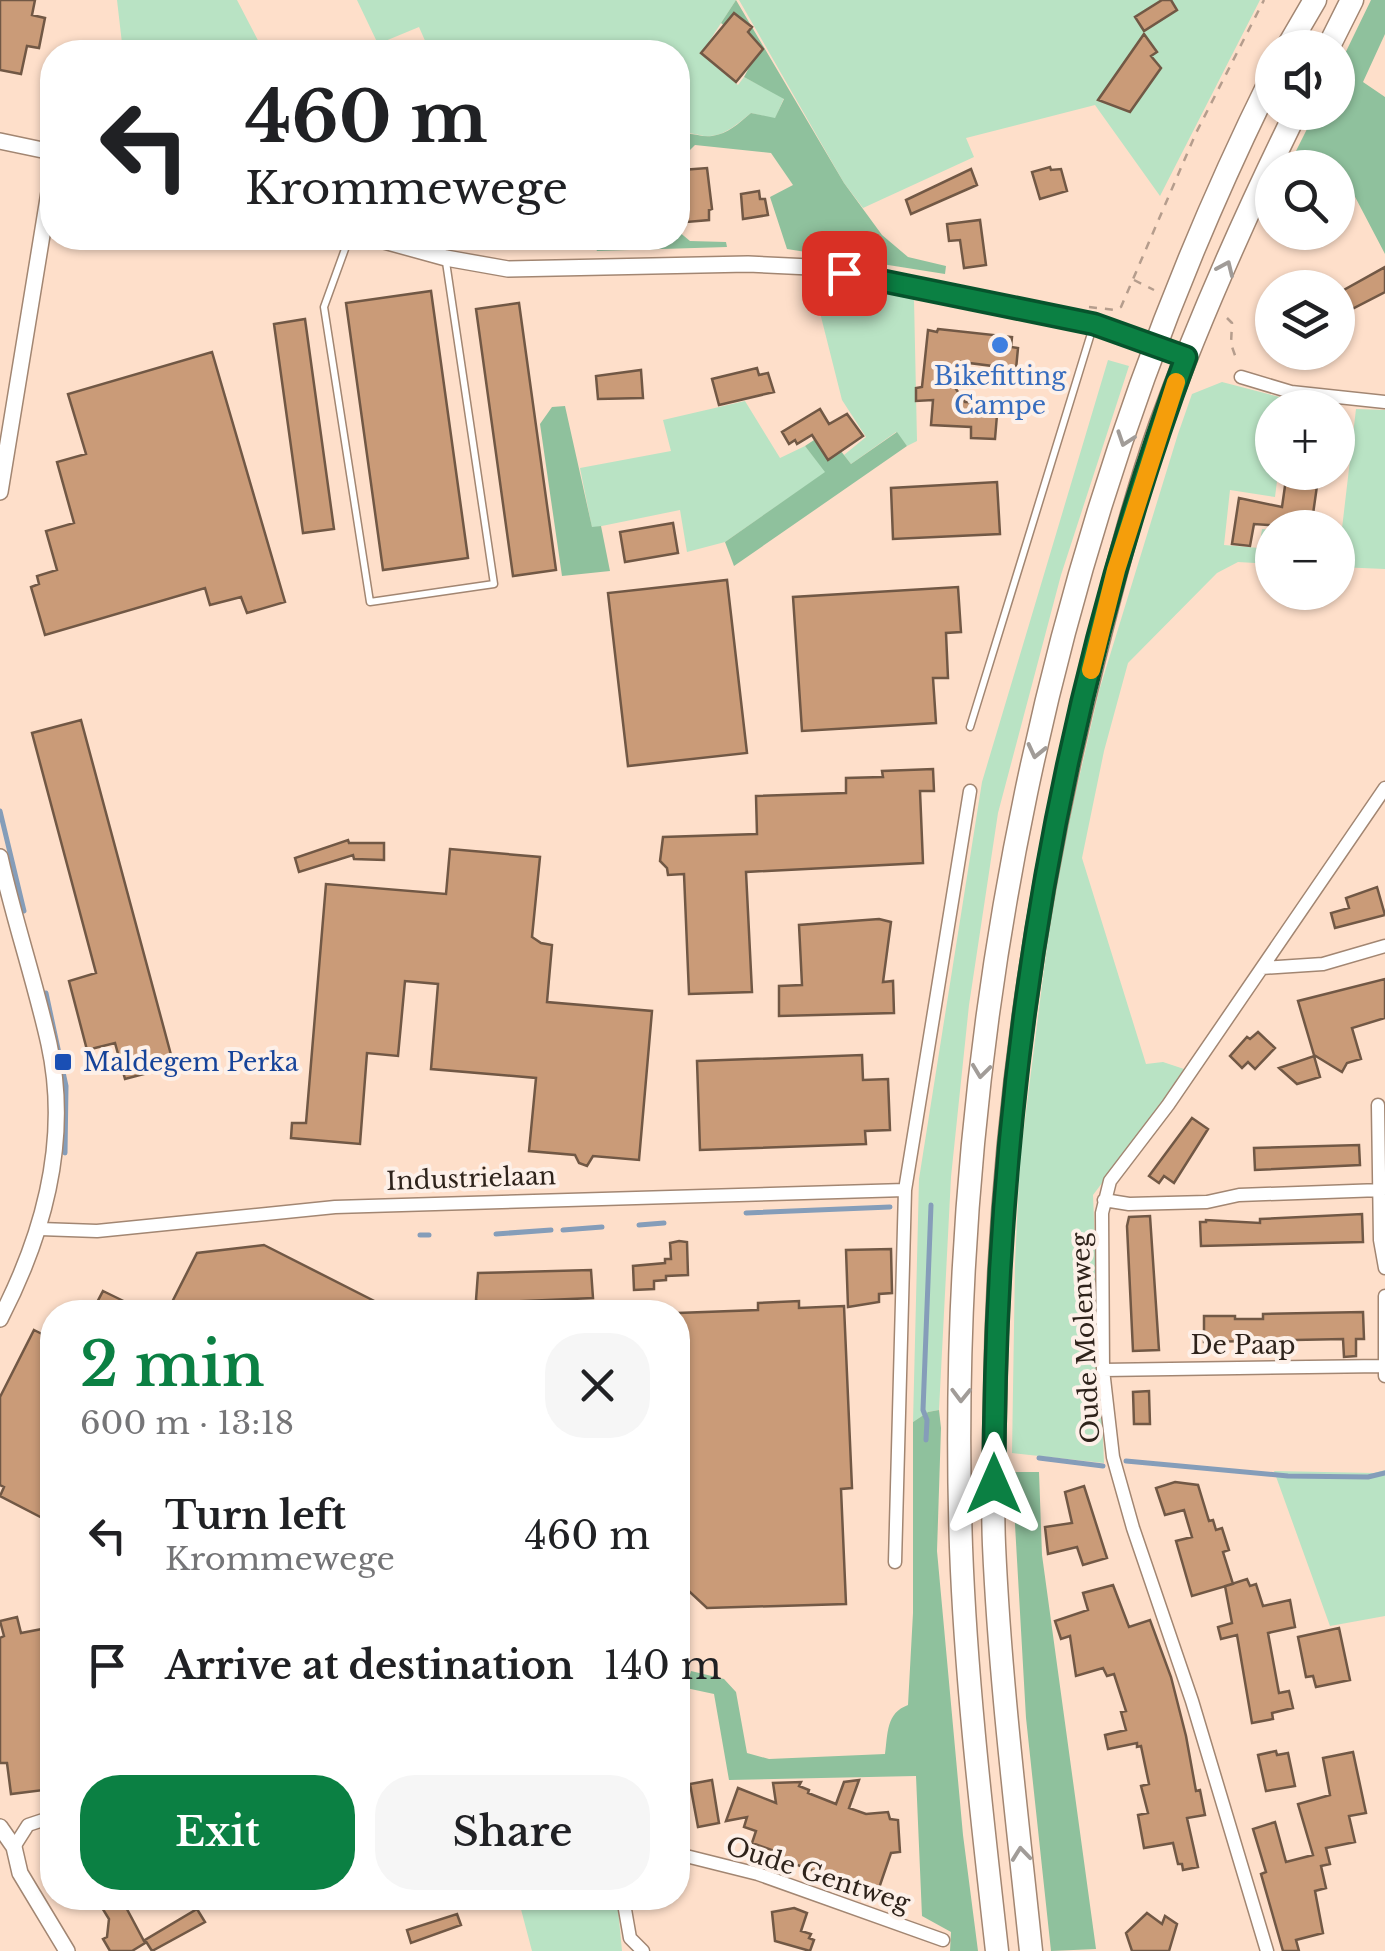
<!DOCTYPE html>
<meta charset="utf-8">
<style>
body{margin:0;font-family:"Libre Baskerville",serif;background:#f6f6f6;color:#202124;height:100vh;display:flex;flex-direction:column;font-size:38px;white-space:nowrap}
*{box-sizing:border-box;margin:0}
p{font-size:32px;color:#757577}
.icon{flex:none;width:55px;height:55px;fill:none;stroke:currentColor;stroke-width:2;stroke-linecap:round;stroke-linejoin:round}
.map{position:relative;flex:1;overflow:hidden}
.side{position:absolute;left:40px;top:1300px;width:650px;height:610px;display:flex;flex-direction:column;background:#fff;border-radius:40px;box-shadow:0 2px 8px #0004}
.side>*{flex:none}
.top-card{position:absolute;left:40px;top:40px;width:650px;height:210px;border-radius:40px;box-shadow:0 2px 8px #0004;background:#fff;color:#202124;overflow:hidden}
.controls{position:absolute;left:1255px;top:30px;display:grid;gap:20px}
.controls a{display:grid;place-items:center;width:100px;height:100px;border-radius:50%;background:#fff;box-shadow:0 2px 8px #0004;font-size:50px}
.pin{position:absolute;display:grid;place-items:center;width:85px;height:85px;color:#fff;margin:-42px;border-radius:20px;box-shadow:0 5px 15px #0006}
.me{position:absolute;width:110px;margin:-55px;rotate:0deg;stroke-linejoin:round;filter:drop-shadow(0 0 8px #0008)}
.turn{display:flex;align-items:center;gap:35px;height:210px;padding:0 40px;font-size:45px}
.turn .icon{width:130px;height:130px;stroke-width:2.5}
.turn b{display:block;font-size:70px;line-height:85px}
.round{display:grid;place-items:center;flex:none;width:105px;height:105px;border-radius:40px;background:#f6f6f6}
.headline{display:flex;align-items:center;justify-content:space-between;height:170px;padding:0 40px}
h1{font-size:60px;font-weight:600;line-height:75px;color:#0b8043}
.button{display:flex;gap:20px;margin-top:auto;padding:20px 40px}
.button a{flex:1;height:115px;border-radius:40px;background:#0b8043;color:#fff;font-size:40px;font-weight:600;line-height:115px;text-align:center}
.button a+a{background:#f6f6f6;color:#202124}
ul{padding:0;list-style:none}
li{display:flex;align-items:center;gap:30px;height:130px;padding:0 40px}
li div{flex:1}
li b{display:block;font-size:38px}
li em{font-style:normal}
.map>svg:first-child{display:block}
</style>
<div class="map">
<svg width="1385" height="1951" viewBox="0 0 1385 1951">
<rect width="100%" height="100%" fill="#fedfca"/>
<path fill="#b9e3c4" d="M117,0H237L264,52H123Z
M357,0H736L701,54L738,85L744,77L784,98L775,119L751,113C737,124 723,138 704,136C692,134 689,131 678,136V52H430L419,27L378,44Z
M739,0H1260L1160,196L1095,105L966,138L974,157L863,208L844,183Z
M812,281L914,299L917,441L907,446L896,432L851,464L844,455L866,437L842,400Z
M1108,360L1129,366L1061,575L998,813L969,1005L951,1177L939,1410L928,1412L913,1422L919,1179L982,782Z
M1222,382L1287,399L1342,406L1341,420H1338V408H1272V472L1278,473L1275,497L1230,490L1224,545L1259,548L1262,529L1272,530V564L1238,562L1217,573L1128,663L1104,751L1082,858L1146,1064L1163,1062L1187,1070L1093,1195L1104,1463L1012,1453L1015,1264L1020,1159L1055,883L1099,691L1178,434L1192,394Z
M745,401L780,458L805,446L826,472L725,542L687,552L680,510L592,528L580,468L671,451L663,420Z
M1356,409L1385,410V569L1338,567V537H1341Z
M1385,1470V1616L1330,1626L1274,1471L1374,1473Z
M518,1898H617L622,1951H532Z"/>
<path fill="#8fc19d" d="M736,0L844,183L882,235L908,257L946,266L945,274L787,249L770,197L793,185L771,153L695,145L678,162V136C691,130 699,138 712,136C728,134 739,123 751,113L775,118L784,99L744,77L757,53L721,23Z
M1371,0H1385V34L1363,82L1385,97V254L1352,191L1338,197V168L1288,167L1315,113L1338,112V68Z
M678,231L690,241L726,242L727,247L597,251L591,238H678Z
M565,406L592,527L601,526L610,571L562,576L540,424L552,407Z
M826,432L851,464L897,432L907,446L734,566L725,542L825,472L805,446Z
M939,1410L941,1428L937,1551L963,1835L978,1951H950L951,1932L922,1916L916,1776L729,1780L714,1694L686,1688L691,1671L724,1679L736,1692L747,1753L769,1759L885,1754C888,1733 886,1713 908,1705L913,1613V1422L928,1412Z
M1012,1472H1039L1042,1555L1096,1949L1051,1951L1026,1718Z"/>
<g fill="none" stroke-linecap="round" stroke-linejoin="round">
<path stroke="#859db9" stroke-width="5" d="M0,811L24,911
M46,993L66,1086L65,1153
M746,1213L890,1207
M639,1225L664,1223
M563,1230L602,1227
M496,1234L551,1230
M420,1235H429
M926,1440L927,1420L923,1410L931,1205
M1039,1458L1103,1466
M1126,1461L1288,1476L1368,1477L1385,1473"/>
</g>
<path fill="#ca9b78" stroke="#715845" stroke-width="2.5" d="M0,0H35L32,15L45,18L39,48L27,46L21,74L0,70Z
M1162,0H1171L1177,10L1144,31L1135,17Z
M734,13L752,27L748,32L763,49L736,82L701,53Z
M1144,34L1157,52L1151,56L1161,68L1130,112L1098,100Z
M1050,167L1051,170L1061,169L1067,191L1040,199L1032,172Z
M707,168L712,209L709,210V220L687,222L682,170Z
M971,169L977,185L911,214L906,200Z
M759,191L760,199H765L768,215L743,219L741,194Z
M980,220L986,265L964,268L960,240L949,241L947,224Z
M1385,267V292L1352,309L1342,291Z
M431,291L468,558L383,570L346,303Z
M519,303L556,570L513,576L476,309Z
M305,319L334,529L303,533L274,324Z
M938,329L1012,337L1011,347L1018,348L1016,369L961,362L960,368L940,366L965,402L998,403L995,439L971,438V427L931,425L933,400L916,401V388L922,387L928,330L937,332Z
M212,352L285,602L247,613L241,597L210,605L205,588L45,635L31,587L39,584L37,576L57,570L46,531L74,523L57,462L86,454L68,394Z
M757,368L759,375L768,373L774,392L719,405L712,379Z
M641,370L643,398L598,399L596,376Z
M820,409L829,424L847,414L863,436L828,460L812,435L797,444L795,440L789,444L782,432Z
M1287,472H1319L1311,528L1254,524L1250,546L1232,544L1239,498L1282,507Z
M997,482L1000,534L893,539L891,488Z
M673,523L678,553L625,562L620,532Z
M727,580L747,753L628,766L608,593Z
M958,587L961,632L946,633L948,678H933L936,723L802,731L793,597Z
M81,720L174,1066L125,1079L115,1043L87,1050L69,981L96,973L32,733Z
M933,769L934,791H920L923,863L746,872L752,992L689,994L684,874L668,875L667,868L660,861L663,837L757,834L756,796L846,793V778L883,777L882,771Z
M348,840L349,843H384V860L354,859L353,855L299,872L295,858Z
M450,849L540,857L532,937L541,943L552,945L547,1002L652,1011L639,1160L593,1156L587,1166L579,1163L575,1155L529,1151L536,1078L431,1069L438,984L405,981L398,1056L367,1053L360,1144L291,1138L292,1123H306L326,884L446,894Z
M1377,887L1385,915L1335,928L1331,913L1349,908L1346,898Z
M879,919L891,922L883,982L893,981L894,1013L779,1016V986L802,985L799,925Z
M1385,979V1018L1352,1028L1361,1059L1347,1063L1342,1072L1314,1055L1298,1001Z
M1258,1032L1275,1048L1255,1069L1248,1062L1242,1068L1230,1056L1247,1037L1250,1039Z
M862,1055L863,1080L888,1079L890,1130L865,1131L866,1144L700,1150L697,1061Z
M1314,1056L1320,1077L1297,1084L1279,1068Z
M1192,1118L1208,1129L1174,1183L1164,1176L1159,1183L1149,1176Z
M1359,1145L1360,1165L1255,1170L1254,1148Z
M1362,1214L1363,1242L1201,1246L1200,1222H1206V1220L1260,1223V1219Z
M1150,1216L1159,1350L1133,1351L1127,1226L1129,1217Z
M679,1241L687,1242L688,1275L666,1276V1280L654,1281V1289L634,1290L633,1266L665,1263V1259H671L670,1243Z
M264,1245L396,1312H167L197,1253Z
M891,1249L892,1293L879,1294V1302L848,1307L846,1250Z
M591,1270L593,1298L479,1303L476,1300L478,1273Z
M103,1291L146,1312H92Z
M799,1301V1308L844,1306L852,1488L841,1489L846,1604L707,1608L678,1581V1313L758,1310V1303Z
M1363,1312L1364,1339H1356V1356L1344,1357L1343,1339L1204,1342V1316H1235V1319H1263V1314Z
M34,1330L52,1339V1523L0,1496L4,1487L0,1485V1397Z
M1149,1391L1150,1424H1134L1133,1392Z
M1175,1482L1198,1485L1209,1521L1213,1520L1216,1530L1222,1528L1229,1550L1223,1552L1233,1584L1192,1596L1176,1541L1192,1537L1184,1510L1165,1515L1156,1488Z
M1084,1486L1107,1558L1083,1565L1077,1547L1048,1554L1045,1527L1072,1523L1065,1492Z
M1247,1579L1250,1586L1256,1584L1263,1606L1290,1600L1295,1627L1268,1633L1279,1693L1289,1691L1293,1708L1272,1713L1273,1719L1252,1723L1237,1635L1221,1639L1218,1627L1232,1623L1225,1586Z
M1113,1585L1129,1627L1150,1620L1171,1677L1186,1736L1196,1791L1200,1790L1205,1815L1187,1818L1198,1867L1183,1870L1182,1864H1178L1173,1843L1144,1848L1138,1815L1148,1813L1141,1786L1149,1784L1141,1746L1137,1747V1743L1108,1749L1105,1735L1126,1730L1121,1712L1126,1711L1114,1674L1107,1676L1103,1668L1076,1676L1070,1636L1061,1639L1055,1621L1088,1610L1083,1593Z
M17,1617L21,1633L42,1629L44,1637L52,1635V1789L11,1794L7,1763H0V1638L4,1636L0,1621Z
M1339,1628L1350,1680L1316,1687L1313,1676L1306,1677L1298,1637Z
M1276,1751L1277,1755L1288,1753L1295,1786L1266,1791L1258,1755Z
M1353,1752L1366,1813L1349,1816L1355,1842L1326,1848L1330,1864L1321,1866L1326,1888L1315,1891L1323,1933L1296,1940L1299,1951H1283L1261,1874L1266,1872L1253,1829L1275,1822L1286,1862L1313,1855L1298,1804L1330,1795L1323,1758Z
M712,1780L719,1823L698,1827L690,1784Z
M859,1780L849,1808L866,1814L888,1812L890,1819L898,1820L900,1852L891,1853L877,1894L781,1859L783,1854L752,1843L756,1831L744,1827L747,1817L726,1821L738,1788L776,1803L773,1783L801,1782L799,1786L809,1790L808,1793L836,1804L844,1782Z
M96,1898H121L145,1943L132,1951H110L103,1939L107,1937L109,1919Z
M794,1908L807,1913L801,1931L811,1934L809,1938L814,1940L810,1951L775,1941L772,1912Z
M197,1909L205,1922L152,1951L145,1940Z
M1147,1913L1162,1924L1165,1916L1177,1924L1169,1951H1132L1126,1933Z
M457,1914L461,1925L411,1943L407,1930Z"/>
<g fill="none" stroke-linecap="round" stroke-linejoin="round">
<defs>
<path id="service" d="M349,238L324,307L370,602L494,584L446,262
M970,727L1093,327"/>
<path id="minor" d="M1241,377L1291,392L1385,402
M1262,968L1323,964L1385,946
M1378,1105L1380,1240L1385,1268
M1104,1200L1129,1204L1207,1202L1239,1195L1381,1190
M40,1229L97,1231L335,1207L905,1190
M1385,1296V1376
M1103,1370L1383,1366
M895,1562L905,1190L970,791
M14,1847L28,1825L52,1817
M678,1854L758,1874L943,1940
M623,1898L630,1938L643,1951
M1267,1951L1192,1701L1133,1528L1113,1457L1103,1370L1102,1213L1110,1181L1168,1105L1385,788"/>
<path id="tertiary" d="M0,141L52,152
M373,238L446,258L508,269L748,264L810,267L1072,319L1157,347
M0,492L52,174
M0,857C14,920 35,981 49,1044C70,1140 44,1234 0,1319
M0,1827L14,1847L20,1873L67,1951"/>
<path id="trunk" d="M1287,48L1315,0
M1328,48L1352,0
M997,1951C982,1817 966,1682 961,1547C944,1043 1048,529 1272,77
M1031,1951C1017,1816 1000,1681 994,1545C992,1498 994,1450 995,1403C998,1152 1031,906 1093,662C1113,583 1133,503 1160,426C1199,319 1246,214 1296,112"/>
</defs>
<use href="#service" stroke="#a28672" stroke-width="9"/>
<use href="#minor" stroke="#a28672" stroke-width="15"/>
<use href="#tertiary" stroke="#a28672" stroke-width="18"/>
<use href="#trunk" stroke="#a28672" stroke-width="25"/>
<path stroke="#b59d8d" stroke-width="2.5" stroke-dasharray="8 8" stroke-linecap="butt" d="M1134,280L1154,290
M1089,307L1116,310L1121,307L1196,133L1264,0
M1227,318L1232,323L1231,344L1237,361"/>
<use href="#service" stroke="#fff" stroke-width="6"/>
<use href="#minor" stroke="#fff" stroke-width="12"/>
<use href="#tertiary" stroke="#fff" stroke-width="15"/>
<use href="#trunk" stroke="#fff" stroke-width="22"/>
</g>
<defs><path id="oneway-chevron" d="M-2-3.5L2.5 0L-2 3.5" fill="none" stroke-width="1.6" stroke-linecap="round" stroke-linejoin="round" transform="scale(2.5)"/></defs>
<g stroke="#a19c98">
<use href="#oneway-chevron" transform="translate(1226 268) rotate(-66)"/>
<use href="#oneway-chevron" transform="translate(1125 439) rotate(109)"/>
<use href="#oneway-chevron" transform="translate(1036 751) rotate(103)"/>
<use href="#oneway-chevron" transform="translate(981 1071) rotate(97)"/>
<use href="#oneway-chevron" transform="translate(961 1395) rotate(91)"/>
<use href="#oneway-chevron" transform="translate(1021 1854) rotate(-96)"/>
</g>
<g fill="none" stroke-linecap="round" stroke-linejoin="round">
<defs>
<path id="route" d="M844,273L1094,324L1186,357C1052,718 994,1100 994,1484"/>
</defs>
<use href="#route" stroke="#07532c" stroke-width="25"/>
<use href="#route" stroke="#0b8043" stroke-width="18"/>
<path stroke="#f59e0b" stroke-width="18" d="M1091,670L1116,570L1176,382"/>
</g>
<circle fill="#3f7fe0" stroke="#fdf0e8" stroke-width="4" cx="1000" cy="345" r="10"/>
<rect fill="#1a4fb4" stroke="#fdf0e8" stroke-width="4" x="53" y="1052" width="20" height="20" rx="5"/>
<g text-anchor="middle" stroke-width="8" stroke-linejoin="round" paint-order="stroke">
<g font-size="25" fill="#366cbe" stroke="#fdf0e8">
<text x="1000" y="385">Bikefitting<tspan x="1000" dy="29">Campe</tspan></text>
</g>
<g font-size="25" fill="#164399" stroke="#fdf0e8" text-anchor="start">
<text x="83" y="1071">Maldegem Perka</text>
</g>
<g font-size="25" fill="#2e231b" stroke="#fdf0e8">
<text transform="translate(471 1178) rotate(-2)" y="9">Industrielaan</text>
<text transform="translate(1085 1338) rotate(-93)" y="9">Oude Molenweg</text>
<text x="1243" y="1354">De Paap</text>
<text transform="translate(818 1874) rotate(18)" y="9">Oude Gentweg</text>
</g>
</g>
</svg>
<div class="controls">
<a><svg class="icon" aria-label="sound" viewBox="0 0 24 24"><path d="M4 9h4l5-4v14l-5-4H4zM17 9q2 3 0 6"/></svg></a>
<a><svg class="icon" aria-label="search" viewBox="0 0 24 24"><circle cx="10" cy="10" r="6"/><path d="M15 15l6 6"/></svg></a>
<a><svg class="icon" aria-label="layers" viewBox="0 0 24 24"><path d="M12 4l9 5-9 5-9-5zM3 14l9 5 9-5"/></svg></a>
<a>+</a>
<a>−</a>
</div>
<div class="pin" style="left:844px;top:273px;background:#d93025"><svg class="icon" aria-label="arrive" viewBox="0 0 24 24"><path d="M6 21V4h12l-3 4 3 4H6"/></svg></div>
<svg class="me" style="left:994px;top:1484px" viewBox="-20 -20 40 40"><path d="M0-17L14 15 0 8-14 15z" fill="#0b8043" stroke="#fff" stroke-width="4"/></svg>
<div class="top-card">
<div class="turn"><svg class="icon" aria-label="left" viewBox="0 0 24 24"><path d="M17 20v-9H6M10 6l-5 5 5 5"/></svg><div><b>460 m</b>Krommewege</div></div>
</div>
<section class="side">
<div class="headline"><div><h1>2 min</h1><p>600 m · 13:18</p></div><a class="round"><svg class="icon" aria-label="close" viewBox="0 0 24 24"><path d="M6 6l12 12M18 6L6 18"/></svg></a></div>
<ul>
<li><svg class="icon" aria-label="left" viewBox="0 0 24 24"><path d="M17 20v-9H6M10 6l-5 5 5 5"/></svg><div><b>Turn left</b><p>Krommewege</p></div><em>460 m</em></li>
<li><svg class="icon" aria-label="arrive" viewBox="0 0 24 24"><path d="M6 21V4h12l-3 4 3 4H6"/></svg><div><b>Arrive at destination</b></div><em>140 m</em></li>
</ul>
<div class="button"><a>Exit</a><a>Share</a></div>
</section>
</div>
